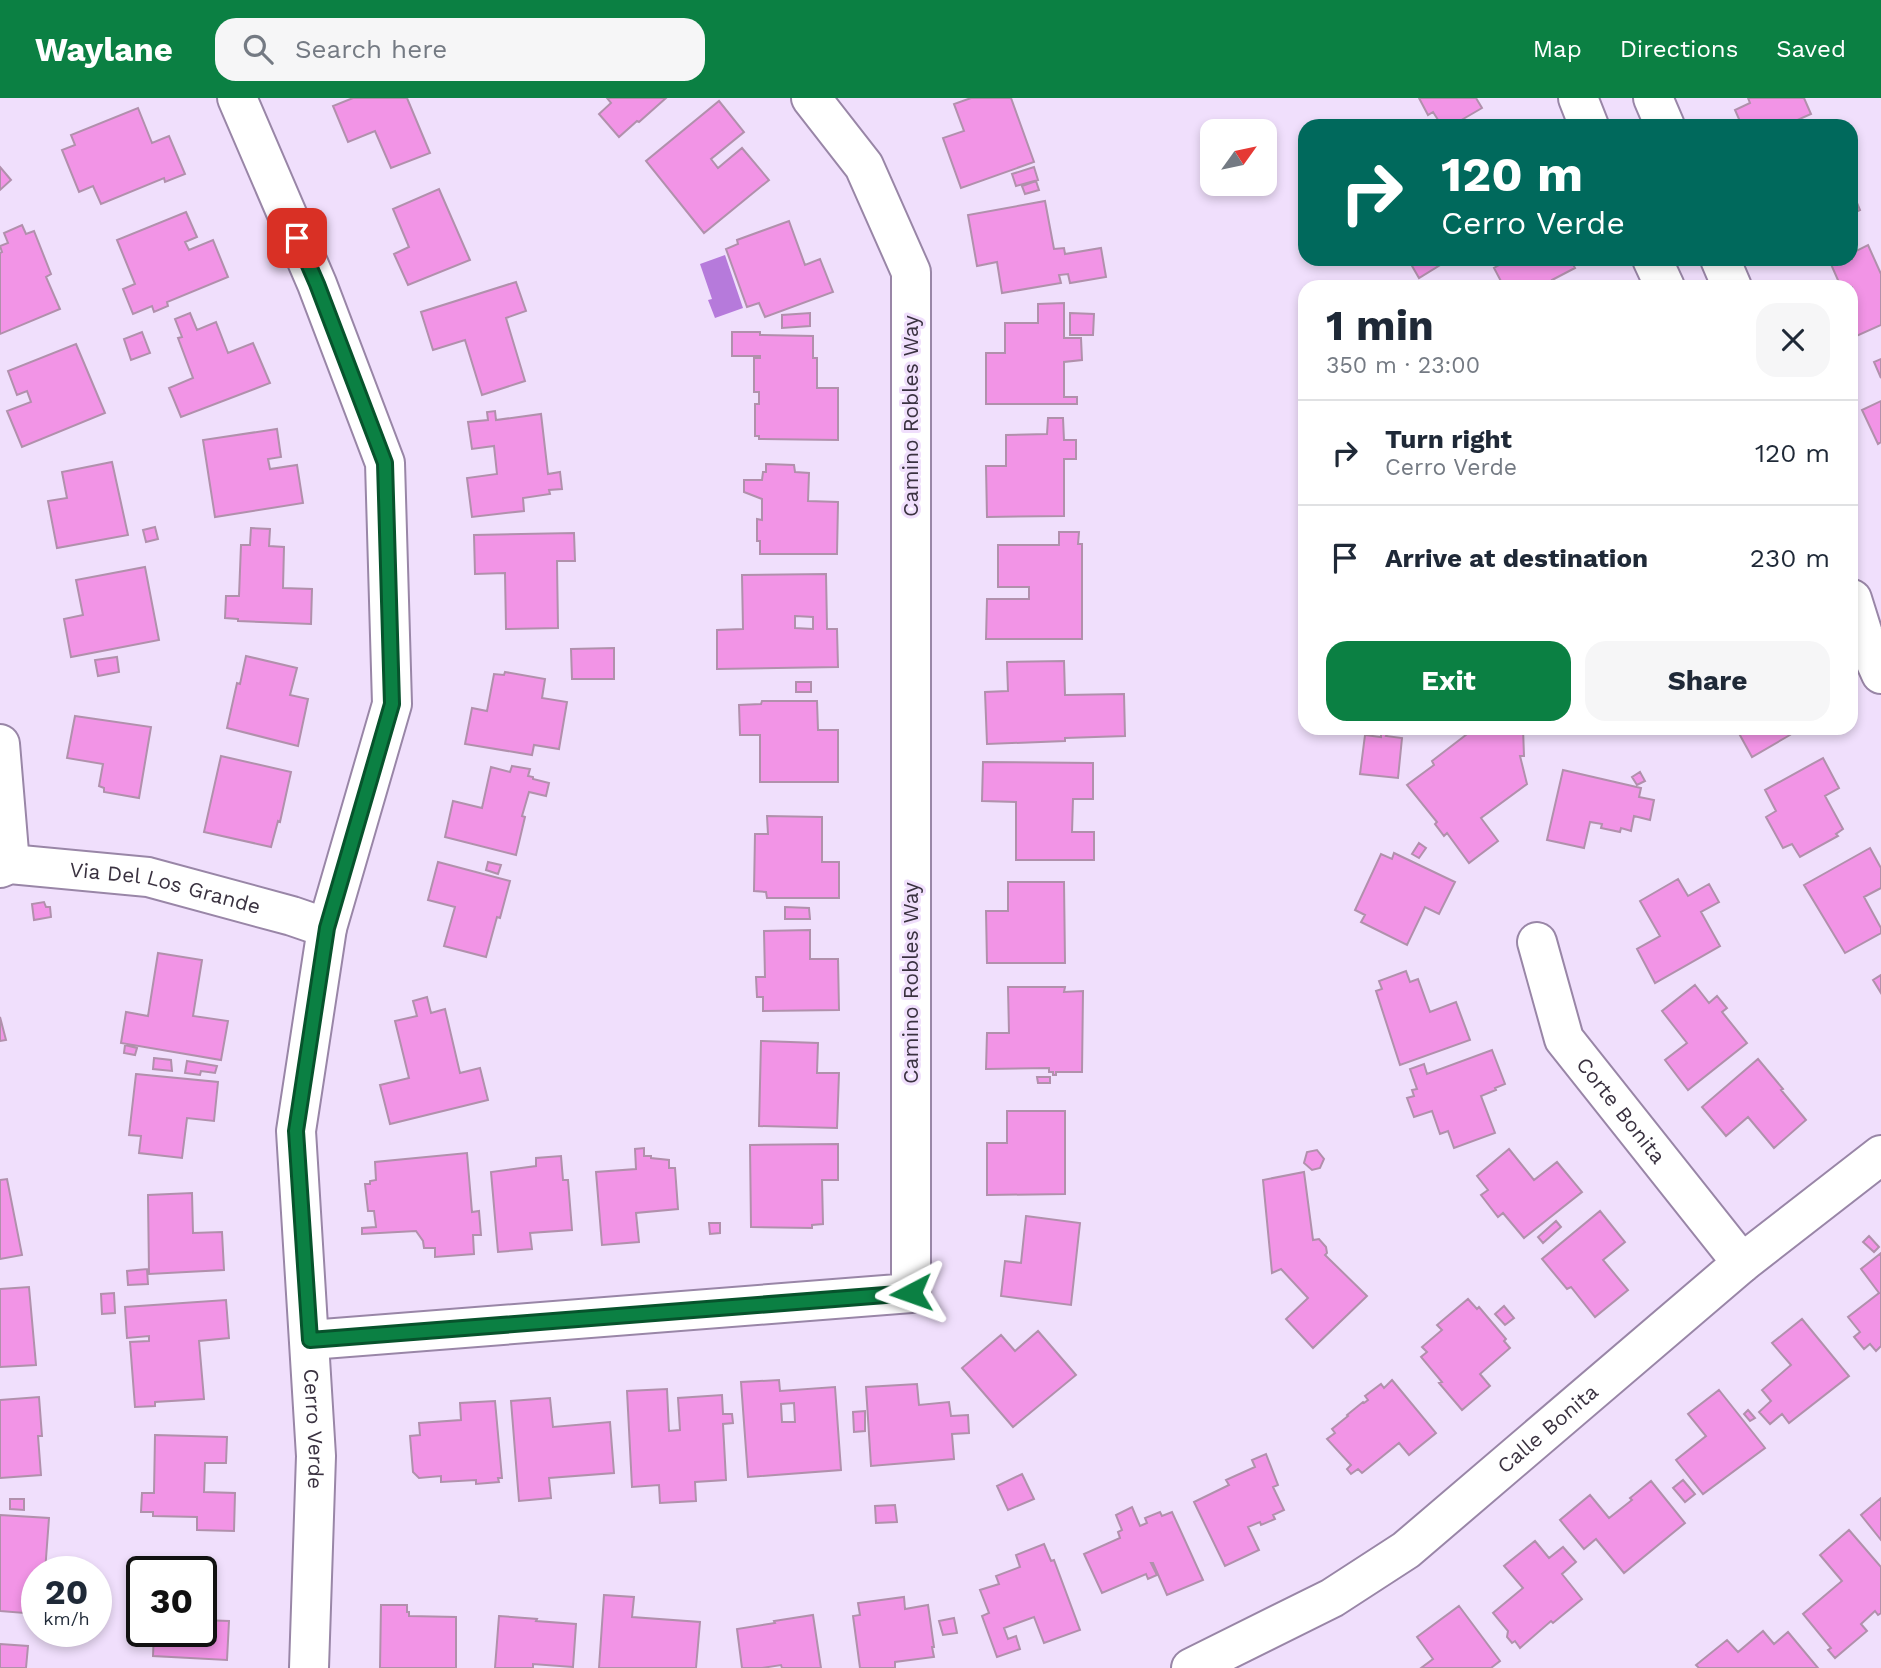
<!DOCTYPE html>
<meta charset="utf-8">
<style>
body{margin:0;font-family:"Work Sans",sans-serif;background:#f6f6f7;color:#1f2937;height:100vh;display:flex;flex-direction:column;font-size:26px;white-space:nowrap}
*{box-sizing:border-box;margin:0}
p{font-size:23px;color:#747a83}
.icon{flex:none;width:38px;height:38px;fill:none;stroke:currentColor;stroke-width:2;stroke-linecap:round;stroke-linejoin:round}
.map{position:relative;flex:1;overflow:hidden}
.sheet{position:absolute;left:1298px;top:182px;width:560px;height:455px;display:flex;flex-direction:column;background:#fff;border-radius:21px;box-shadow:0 4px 10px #0003}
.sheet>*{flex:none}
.guide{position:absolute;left:1298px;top:21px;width:560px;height:147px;border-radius:21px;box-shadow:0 4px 10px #0003;background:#00695c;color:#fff;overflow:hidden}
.needle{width:46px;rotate:57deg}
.controls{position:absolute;left:1200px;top:21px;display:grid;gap:14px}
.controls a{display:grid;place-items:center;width:77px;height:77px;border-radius:14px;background:#fff;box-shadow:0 4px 10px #0003;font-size:35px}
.speed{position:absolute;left:21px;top:1458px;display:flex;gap:14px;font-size:35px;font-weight:700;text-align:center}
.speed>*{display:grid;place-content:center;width:91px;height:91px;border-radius:50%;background:#fff;box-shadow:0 4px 10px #0003;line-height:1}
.speed small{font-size:18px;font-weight:400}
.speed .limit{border:4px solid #111;border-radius:10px;background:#fff;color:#111}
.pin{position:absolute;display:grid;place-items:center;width:60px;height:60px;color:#fff;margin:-30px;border-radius:14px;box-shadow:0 4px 10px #0006}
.me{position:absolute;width:77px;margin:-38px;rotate:266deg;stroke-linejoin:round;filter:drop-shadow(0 0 5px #0008)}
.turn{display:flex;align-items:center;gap:24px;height:147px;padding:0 28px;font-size:32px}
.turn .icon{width:91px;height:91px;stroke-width:2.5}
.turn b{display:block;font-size:49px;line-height:60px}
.round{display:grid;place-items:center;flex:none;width:74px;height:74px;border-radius:21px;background:#f6f6f7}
.summary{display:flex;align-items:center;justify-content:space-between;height:119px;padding:0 28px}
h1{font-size:42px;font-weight:700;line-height:52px}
.cta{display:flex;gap:14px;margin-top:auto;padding:14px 28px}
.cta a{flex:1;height:80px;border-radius:21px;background:#0b8043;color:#fff;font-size:28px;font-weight:700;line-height:80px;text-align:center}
.cta a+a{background:#f6f6f7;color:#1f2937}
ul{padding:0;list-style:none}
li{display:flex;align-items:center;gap:21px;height:105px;padding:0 28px;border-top:2px solid #e0e1e3}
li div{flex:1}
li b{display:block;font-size:26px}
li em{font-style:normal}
header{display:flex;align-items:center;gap:42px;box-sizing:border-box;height:98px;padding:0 35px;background:#0b8043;color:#fff}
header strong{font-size:33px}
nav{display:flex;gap:38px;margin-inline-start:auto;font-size:24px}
.search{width:490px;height:63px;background:#f6f6f7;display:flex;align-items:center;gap:18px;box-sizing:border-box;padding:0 24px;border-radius:21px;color:#747a83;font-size:26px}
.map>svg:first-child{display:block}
</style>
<header>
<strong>Waylane</strong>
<div class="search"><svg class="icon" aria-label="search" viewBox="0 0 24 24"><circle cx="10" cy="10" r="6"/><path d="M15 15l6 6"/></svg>Search here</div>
<nav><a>Map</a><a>Directions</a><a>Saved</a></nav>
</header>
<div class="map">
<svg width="1881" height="1570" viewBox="0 0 1881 1570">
<rect width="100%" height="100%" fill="#f0dffc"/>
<path fill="#b67adb" d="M725,157L743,210L715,220L708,202L712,201L700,166Z"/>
<path fill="#f294e6" stroke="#b190ac" stroke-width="2" fill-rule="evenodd" d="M353,0H407L430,55L391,70L375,33L348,44L333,8Z
M607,0H666L639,24L637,23L619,39L599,16L611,5Z
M971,0H1011L1034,64L961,90L943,40L964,33L954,6Z
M1419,0H1476L1482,10L1451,28H1442L1433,14L1428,17Z
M1748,0H1804L1811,16L1784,28H1742L1735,12L1750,5Z
M719,3L744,34L711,61L718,70L742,50L769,82L704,135L646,63Z
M138,10L152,45L169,38L185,76L165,84L164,80L101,106L93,88L79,94L62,52L75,47L71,37Z
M0,69L11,82L0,92Z
M1034,69L1038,82L1016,88L1012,76Z
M1036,83L1039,92L1025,96L1022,88Z
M439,91L470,162L408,187L394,156L409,149L393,111Z
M1852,93L1860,112L1852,116Z
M1045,103L1054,151L1064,150L1065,156L1101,150L1106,179L1070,185L1068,176L1059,177L1061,185L1002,195L997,164L977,168L968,117Z
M186,114L197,139L185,144L189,152L213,142L228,179L167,204L168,208L154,214L152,208L133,216L123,191L135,186L117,142Z
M789,123L805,167L820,161L833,194L765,219L759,205L747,209L726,151L738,146L737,142Z
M22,127L26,136L34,133L51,176L46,179L60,211L0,236V155L2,154L0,148L8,145L4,135Z
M1868,147L1881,176V227L1852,240V189H1841L1830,164L1837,161H1852V155Z
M1408,161H1444L1445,164L1419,180Z
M1510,161H1570L1575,170L1552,182L1556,189H1504L1494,170Z
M516,184L526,213L506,220L525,283L482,297L465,242L433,252L421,214Z
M1064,205V240H1081L1082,262L1064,264V299H1077V306H986V255H1005V225H1038V206Z
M190,215L197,232L216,224L228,255L253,245L270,285L181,319L169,290L193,280L178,240L182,239L175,221Z
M810,215V228L782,230V217Z
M1070,215L1094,216L1093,237H1070Z
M142,234L150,255L131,262L124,241Z
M732,234H760V237L813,238V260H817V290H838V342L759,341V338H755V306H759V294H754V260H760V258H732Z
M76,246L105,315L22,349L7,313L31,304L27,293L17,297L8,273Z
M1881,261V280L1874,264Z
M1881,303V344L1878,346L1862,312Z
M495,313L496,322L541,316L548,376L560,374L562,391L549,392L550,396L523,400L524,413L472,419L467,380L497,376L494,348L472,351L468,324L488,322L487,314Z
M1048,320H1063L1064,342H1076V361H1064V418L987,419L986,368H1006V337L1047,336Z
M277,331L281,359L268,361L270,371L297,367L303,405L215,419L203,342Z
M112,364L128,437L57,450L48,403L67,400L62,374Z
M766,366L794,367L795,374L809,375L808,403L838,404L837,456H760V443H757V421L762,422V401L744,394V382H762L763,374H766Z
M155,429L158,441L146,444L143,432Z
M251,430L270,431L269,448L284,449L283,490L312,491L311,526L238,523V521L225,520L226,498H239L241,447H250Z
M1059,434H1079L1078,446H1082V541H986L987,501H1029V489H998V447H1059Z
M574,435L575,463H557L558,530L506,531L505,475L475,476L474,437Z
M145,469L159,542L71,559L64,521L83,517L76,482Z
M826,476L827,531H837L838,569L717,571V532L743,531L742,477ZM795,518L813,519V531L795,530Z
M614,550V581H572L571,551Z
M246,558L297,570L290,597L308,601L298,648L227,630L237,585L240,586Z
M117,559L119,574L98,578L95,562Z
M1064,563L1065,597L1124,596L1125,638L1065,640V643L987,646L985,594L1008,593L1007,564Z
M505,574L545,581L542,600L567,604L559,651L534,647L532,657L465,646L472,610L487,613L494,576L504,577Z
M796,584H811V594H796Z
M762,603H817L818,632H838V684H760V637H740L739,607L761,606Z
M75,618L151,629L139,700L104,694V690L99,688L103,666L67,660Z
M1471,630H1523L1524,658H1520L1527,686L1481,720L1498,743L1469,765L1447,735L1444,738L1435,726L1437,724L1407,687L1434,667L1432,663L1471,633Z
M1736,630H1786L1790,637L1752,659Z
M1381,635L1387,636L1386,638L1402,640L1398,680L1360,676L1365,637L1381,639Z
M221,658L291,674L280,724L278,723L271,749L204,734Z
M1823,660L1839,690L1825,698L1843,731L1836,736L1838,738L1800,759L1792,746L1783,750L1766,719L1776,713L1765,692Z
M983,664L1093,665V701H1073L1072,734H1094V762H1016V704L982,703Z
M512,668L530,671L528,678L533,679V681L549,685L546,698L529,694L522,718L525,719L516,757L445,739L453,703L482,710L491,669L510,674Z
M1563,672L1641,690L1639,699L1654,702L1650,722L1634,718L1631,733L1621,730L1620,734L1601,730L1602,726L1590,724L1584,750L1547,742Z
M1640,674L1645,683L1637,687L1632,679Z
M767,718L822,719V764H839V800H767L766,794L754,793L755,736H768Z
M1419,745L1426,750L1419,760L1412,756Z
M1870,750L1881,770V790L1864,799L1881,830V835L1845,855L1804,787Z
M1394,755L1455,784L1439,816L1425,809L1407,847L1361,824L1365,817L1355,812L1381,756L1392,761Z
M438,764L510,783L500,820L497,819L486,859L444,848L455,809L428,802Z
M488,764L501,767L498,776L486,772Z
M1678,781L1688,798L1709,786L1719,804L1701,814L1720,848L1655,885L1637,851L1660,838L1640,803Z
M1008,784H1064L1065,865H987L986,813H1008Z
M44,804L46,809H50L51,819L34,822L32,806Z
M785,809L809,810L810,821H785Z
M810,832V861H838L839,912L763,913V899H757L756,879H765L764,833Z
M158,855L202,862L193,918L228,923L221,962L121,945L126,914L148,918Z
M1406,873L1410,884L1418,881L1430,914L1456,904L1470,942L1400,967L1376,893L1382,891L1379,883Z
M1881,877V895L1873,882Z
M1695,887L1709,905L1717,898L1727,910L1722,914L1747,945L1688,992L1665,962L1687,945L1662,913Z
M1008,889H1065L1064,894L1083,893L1082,974H1056V977H1053V974H1049V970L986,971L987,935H1009Z
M427,899L431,915L445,911L460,975L480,970L488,1002L390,1026L380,987L409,980L395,923L417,918L413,903Z
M0,919L6,942L0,943Z
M761,943L818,945L817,975H839L837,1030L759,1028Z
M125,947L137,950L135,957L124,955Z
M1492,952L1505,986L1495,990L1496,992L1481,998L1495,1035L1454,1050L1448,1033L1440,1036L1432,1013L1414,1019L1407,1000L1414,998L1412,992L1417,991L1410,971L1424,966L1427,976Z
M154,960L171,962L172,973L153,971Z
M1758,961L1783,991L1781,992L1806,1022L1774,1050L1748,1019L1726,1038L1702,1009Z
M187,963L217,968L215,975L201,973L200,977L185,975Z
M136,976L218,984L214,1023L187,1020L182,1060L139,1055L141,1038L129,1037Z
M1037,979H1050V985H1038Z
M1007,1013H1065V1096L987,1097V1045H1007Z
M838,1046V1082H822L823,1126L812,1127V1130L751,1129L750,1047Z
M644,1050V1058H651V1060L669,1062V1070H675L678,1111L636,1115L639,1144L602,1147L596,1074L636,1071L635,1051Z
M1509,1051L1534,1082L1557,1064L1582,1094L1524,1140L1503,1115L1498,1119L1481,1097L1488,1092L1477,1078Z
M1317,1052L1324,1061L1320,1070L1312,1072L1304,1065L1307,1054Z
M467,1055L472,1114L479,1113L481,1137H473L474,1156L435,1159V1150H424L423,1143L416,1133L362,1136V1130L376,1129L374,1113H368L365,1086H370V1083L376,1082L375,1064Z
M561,1058L563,1082H568L572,1132L530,1135L532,1151L498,1154L491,1074L536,1068V1060Z
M1304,1074L1313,1142L1319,1141L1326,1149L1327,1155L1325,1157L1367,1198L1313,1250L1286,1221L1308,1200L1281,1171L1272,1175L1263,1082Z
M7,1081L22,1157L0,1161V1082Z
M192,1095L193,1135L222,1134L224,1172L149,1176L148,1097Z
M1600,1113L1625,1144L1603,1162L1628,1192L1595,1219L1571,1189L1567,1191L1542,1161Z
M1026,1118L1080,1125L1071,1207L1001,1198L1005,1163L1021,1165Z
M1556,1123L1561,1129L1543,1145L1538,1139Z
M709,1125H720V1135L710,1136Z
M1869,1138L1879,1149L1874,1154L1863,1144Z
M1881,1155V1248L1876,1253L1870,1246L1864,1251L1854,1239L1860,1234L1848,1219L1879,1195L1861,1171Z
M147,1171L148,1186L128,1187L127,1173Z
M29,1189L36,1267L0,1269V1191Z
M114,1195L115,1215L102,1216L101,1196Z
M1468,1201L1477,1211L1479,1209L1506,1241L1504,1243L1510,1250L1480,1276L1490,1288L1462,1312L1439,1285L1442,1284L1421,1259L1427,1254L1422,1249L1442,1232L1437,1227Z
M226,1202L229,1240L199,1243L204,1301L155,1304V1308L135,1309L130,1244L149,1243V1238L127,1240L125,1209Z
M1504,1208L1514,1220L1505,1227L1495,1216Z
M1802,1221L1849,1278L1789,1325L1782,1316L1770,1326L1759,1314L1771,1303L1762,1292L1791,1267L1772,1245Z
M1038,1233L1076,1277L1013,1329L962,1270L1001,1237L1015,1253Z
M779,1282L780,1293L835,1289L841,1372L748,1379L741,1284ZM794,1305L795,1324H782L781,1306Z
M1392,1282L1436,1335L1409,1357L1399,1345L1362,1375L1358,1371L1351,1376L1347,1371L1351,1367L1327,1341L1335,1335L1332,1331L1348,1318L1347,1317L1363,1304L1364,1305L1368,1302L1365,1298L1381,1286L1384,1290Z
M917,1286L919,1307L949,1304L951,1318L968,1317L969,1335L952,1336L954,1361L871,1368L866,1289Z
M667,1291L669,1333L680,1332L678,1300L722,1297L723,1316H732L733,1325L723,1326L726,1382L695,1384L696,1403L660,1405L659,1387L632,1389L627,1293Z
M1719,1292L1765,1350L1703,1396L1676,1362L1706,1338L1688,1316Z
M39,1299L42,1338H38L41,1377L0,1380V1302Z
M550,1300L553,1329L610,1324L614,1375L549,1380L551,1400L519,1403L511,1303Z
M495,1303L502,1380H498L499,1384L476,1386V1382L441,1384V1378L419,1380L413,1374L410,1338L420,1337L419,1325L461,1322L460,1305Z
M1748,1312L1755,1320L1750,1323L1744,1316Z
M865,1313V1333L854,1334L853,1314Z
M155,1337L227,1339L226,1365H205L204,1394L235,1395L234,1433L197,1432V1419L153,1418V1414H141L142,1395H154Z
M1266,1356L1278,1387L1273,1389L1284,1412L1273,1417L1275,1421L1261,1427L1260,1424L1248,1429L1259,1452L1225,1468L1194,1404L1229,1387L1226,1382L1255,1369L1252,1362Z
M1022,1376L1034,1401L1008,1412L997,1388Z
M1683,1382L1695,1396L1685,1404L1673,1390Z
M1651,1383L1685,1425L1624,1475L1596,1441L1584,1451L1560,1422L1590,1397L1609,1420L1632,1402L1630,1400Z
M1881,1400V1442L1861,1417Z
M10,1401H24V1412L10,1411Z
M895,1407L897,1424L876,1425L875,1408Z
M1132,1409L1140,1428L1147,1425L1145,1420L1160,1414L1162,1418L1172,1414L1203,1482L1167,1497L1153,1465H1151L1157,1477L1148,1481L1146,1476L1102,1495L1084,1456L1120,1440L1118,1434L1122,1432L1116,1417Z
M0,1417L49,1420L45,1474H37V1516L0,1513Z
M1849,1432L1881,1469V1515L1878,1517L1875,1513L1861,1526L1867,1533L1835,1560L1828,1552L1831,1550L1803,1516L1842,1483L1820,1457Z
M1535,1443L1549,1460L1563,1449L1576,1464L1562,1476L1582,1501L1553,1525L1551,1523L1520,1550L1515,1543L1512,1545L1507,1539L1508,1533L1493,1515L1523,1490L1504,1468Z
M1044,1446L1051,1463L1054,1462L1080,1532L1044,1545L1034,1519L1004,1530L1008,1541L1016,1538L1020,1551L997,1559L982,1518L989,1515L980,1492L999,1486L996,1478L1020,1469L1016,1457Z
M604,1497L634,1499L632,1519L700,1524L696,1570H599Z
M904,1499L905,1511L928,1507L934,1549H932L934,1559L895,1564V1570H860L853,1518L860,1517L858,1505Z
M381,1507H407V1514H409V1518L456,1519V1570H380Z
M1459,1508L1500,1563L1491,1570H1421L1433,1561L1417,1539Z
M813,1517L821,1570H782L781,1567L762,1570H742L737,1531L775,1525L774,1523Z
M499,1518L537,1521L536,1523L576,1526L573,1569L533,1566V1570H495Z
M954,1520L957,1535L943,1537L939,1523Z
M201,1522L229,1523L227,1562L153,1558L154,1533H201Z
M1763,1533L1774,1546L1788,1534L1818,1570H1699L1696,1567L1727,1542L1738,1554Z
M0,1546L28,1548L26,1570H0Z"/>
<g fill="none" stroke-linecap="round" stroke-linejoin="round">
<defs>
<g id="minor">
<path id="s1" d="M237,0L317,186L385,365L392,606L327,830L296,1033L316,1358L309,1570"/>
<path d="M1578,0L1589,28"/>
<path d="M1653,0L1665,28"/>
<path d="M1652,161L1665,189"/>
<path d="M1720,161L1732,189"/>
<path d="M1852,501L1863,536L1881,576"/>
<path d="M0,646L10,766"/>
<path id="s2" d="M0,770L10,766L148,779L292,818L327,830"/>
<path id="s3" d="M1537,844L1564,941L1742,1165"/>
<path d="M310,1242L911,1195V174L864,68L811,0"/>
<path id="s4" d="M1191,1570L1332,1500L1406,1452L1742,1165L1881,1057"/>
</g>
</defs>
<use href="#minor" stroke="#9986a7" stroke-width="42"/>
<use href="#minor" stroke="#fff" stroke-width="38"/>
</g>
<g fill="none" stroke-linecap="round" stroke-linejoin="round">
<defs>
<path id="route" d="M297,140L317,186L385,365L392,606L327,830L296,1033L310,1242L911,1195"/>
</defs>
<use href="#route" stroke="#07532c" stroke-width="18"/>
<use href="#route" stroke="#0b8043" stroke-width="12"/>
</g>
<g text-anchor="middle" stroke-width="6" stroke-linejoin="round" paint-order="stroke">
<g font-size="21" fill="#3a3240" stroke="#f0dffc">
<text transform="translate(911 318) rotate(-90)" y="7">Camino Robles Way</text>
<text dy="7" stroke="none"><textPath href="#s2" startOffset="168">Via Del Los Grande</textPath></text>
<text transform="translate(911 885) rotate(-90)" y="7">Camino Robles Way</text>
<text dy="7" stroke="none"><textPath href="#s3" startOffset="192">Corte Bonita</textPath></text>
<text dy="7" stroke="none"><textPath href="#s1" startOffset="1372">Cerro Verde</textPath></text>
<text dy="7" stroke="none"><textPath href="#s4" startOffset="432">Calle Bonita</textPath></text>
</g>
</g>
</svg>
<div class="controls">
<a><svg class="needle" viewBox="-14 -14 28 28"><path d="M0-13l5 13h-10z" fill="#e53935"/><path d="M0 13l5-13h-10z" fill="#747a83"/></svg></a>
</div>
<div class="speed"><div>20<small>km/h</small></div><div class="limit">30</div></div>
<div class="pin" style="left:297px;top:140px;background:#d93025"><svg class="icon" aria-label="arrive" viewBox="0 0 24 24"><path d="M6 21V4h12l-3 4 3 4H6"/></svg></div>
<svg class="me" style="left:911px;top:1195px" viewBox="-20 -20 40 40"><path d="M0-17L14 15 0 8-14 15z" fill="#0b8043" stroke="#fff" stroke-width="4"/></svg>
<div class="guide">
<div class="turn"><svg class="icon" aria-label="right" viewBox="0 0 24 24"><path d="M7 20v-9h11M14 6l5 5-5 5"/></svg><div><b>120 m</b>Cerro Verde</div></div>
</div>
<section class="sheet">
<div class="summary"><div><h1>1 min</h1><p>350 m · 23:00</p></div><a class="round"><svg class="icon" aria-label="close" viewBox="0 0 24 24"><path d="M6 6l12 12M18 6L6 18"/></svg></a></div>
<ul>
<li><svg class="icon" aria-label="right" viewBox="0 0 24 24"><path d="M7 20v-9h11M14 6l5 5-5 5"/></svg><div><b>Turn right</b><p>Cerro Verde</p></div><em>120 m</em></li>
<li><svg class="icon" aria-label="arrive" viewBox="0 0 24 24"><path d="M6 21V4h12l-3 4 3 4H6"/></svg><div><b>Arrive at destination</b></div><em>230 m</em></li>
</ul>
<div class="cta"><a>Exit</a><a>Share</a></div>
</section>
</div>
